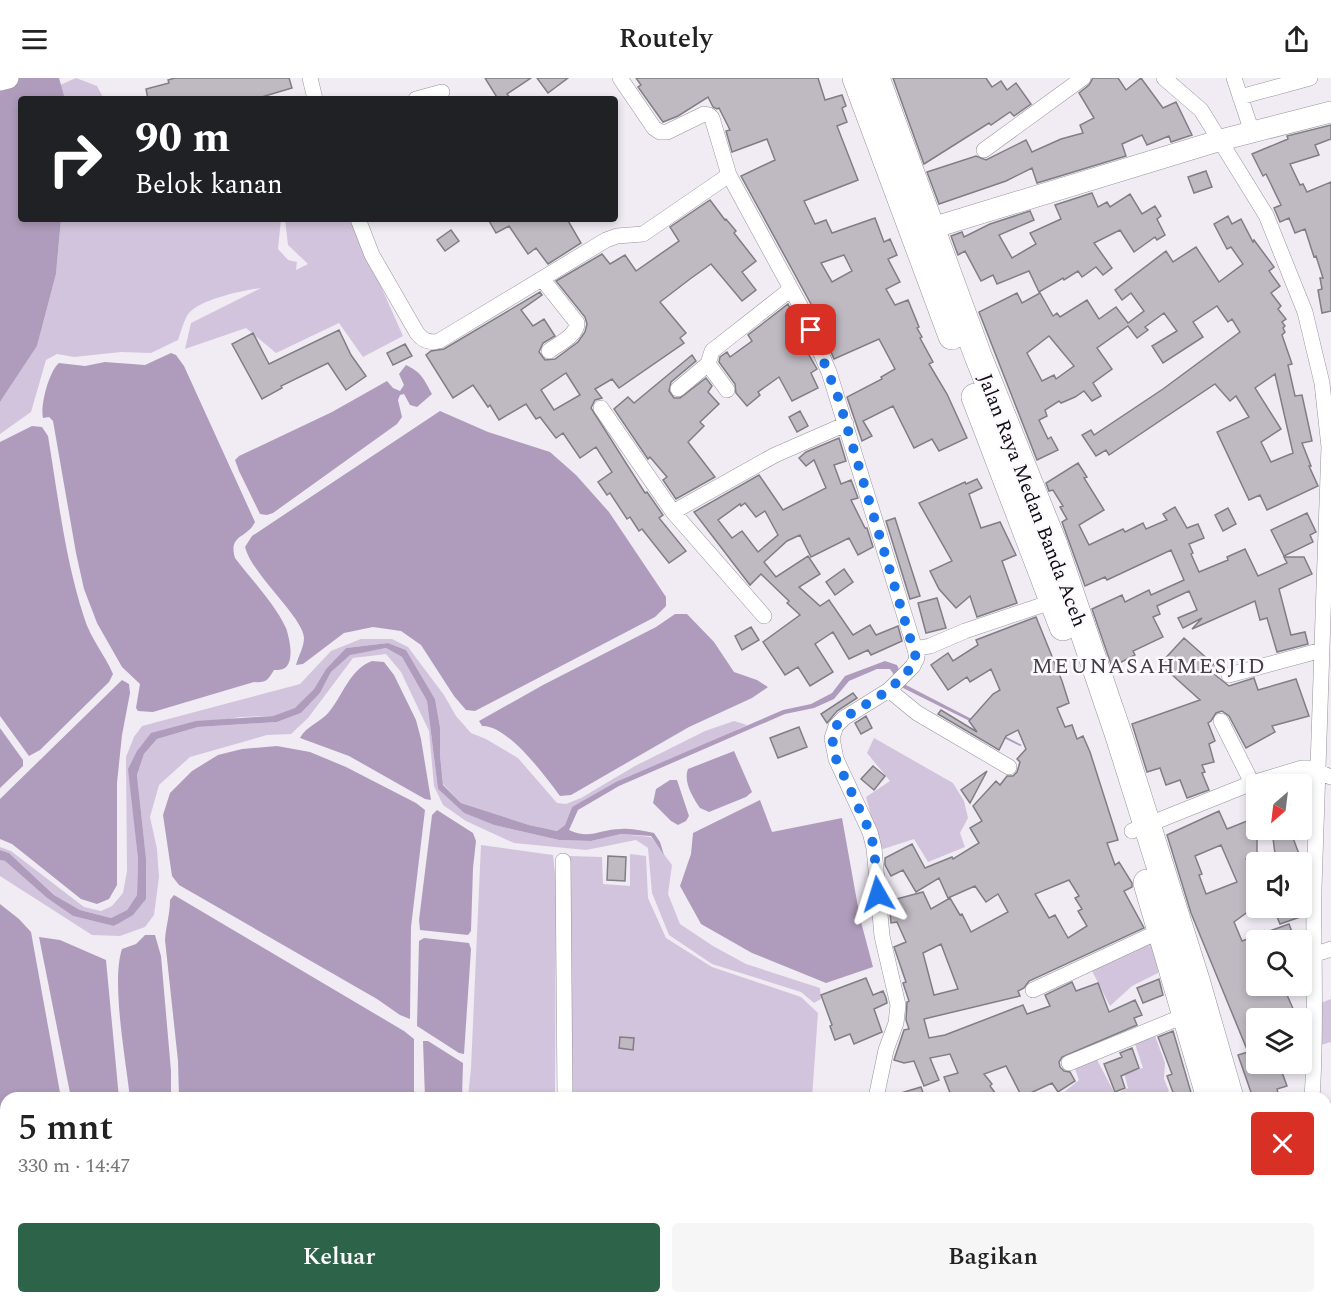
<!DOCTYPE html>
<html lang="id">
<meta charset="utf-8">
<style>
body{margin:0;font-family:Spectral,serif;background:#f6f6f6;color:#222;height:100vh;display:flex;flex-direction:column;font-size:22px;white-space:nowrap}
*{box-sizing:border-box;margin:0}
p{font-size:20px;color:#767676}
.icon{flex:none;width:33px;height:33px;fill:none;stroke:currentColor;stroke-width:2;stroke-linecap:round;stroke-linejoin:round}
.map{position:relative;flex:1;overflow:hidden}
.panel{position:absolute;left:0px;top:1014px;width:1332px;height:212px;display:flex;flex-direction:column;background:#fff;border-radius:18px 18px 0 0;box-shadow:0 3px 9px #0003}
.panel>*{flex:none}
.hud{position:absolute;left:18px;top:18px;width:600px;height:126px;border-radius:6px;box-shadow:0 3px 9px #0003;background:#202124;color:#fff;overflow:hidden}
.needle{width:39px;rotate:208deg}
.fabs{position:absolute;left:1246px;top:696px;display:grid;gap:12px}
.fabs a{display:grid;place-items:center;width:66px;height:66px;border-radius:6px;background:#fff;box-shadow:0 3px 9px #0003;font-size:30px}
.pin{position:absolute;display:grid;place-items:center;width:51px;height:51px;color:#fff;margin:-26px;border-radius:12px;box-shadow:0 3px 9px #0006}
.me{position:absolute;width:66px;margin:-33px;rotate:354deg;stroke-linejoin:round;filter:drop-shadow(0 0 4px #0008)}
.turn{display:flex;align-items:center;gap:21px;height:126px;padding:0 18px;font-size:27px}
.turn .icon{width:78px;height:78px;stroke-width:2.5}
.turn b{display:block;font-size:42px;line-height:51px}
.round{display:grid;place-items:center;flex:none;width:63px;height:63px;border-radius:6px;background:#f6f6f6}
.overview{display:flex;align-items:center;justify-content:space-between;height:102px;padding:0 18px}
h1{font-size:36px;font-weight:600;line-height:45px}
.cta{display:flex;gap:12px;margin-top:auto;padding:12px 18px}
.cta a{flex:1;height:69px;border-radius:6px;background:#2d6349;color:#fff;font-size:24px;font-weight:600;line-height:69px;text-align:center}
.cta a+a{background:#f6f6f6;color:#222}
header{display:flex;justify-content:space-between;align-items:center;height:78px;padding:0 18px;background:#fff;font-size:27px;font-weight:600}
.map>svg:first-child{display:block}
</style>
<header><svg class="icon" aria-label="menu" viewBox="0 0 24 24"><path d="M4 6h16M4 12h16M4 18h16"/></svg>Routely<svg class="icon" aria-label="share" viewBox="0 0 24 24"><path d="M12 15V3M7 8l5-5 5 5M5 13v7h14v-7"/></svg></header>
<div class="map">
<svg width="1331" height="1225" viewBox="0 0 1331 1225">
<rect width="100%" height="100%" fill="#f1ecf4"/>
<path fill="#d2c4dc" d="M76,0L97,8L104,21H65L60,7Z
M61,141H281L278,171L288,182L297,184L296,192L308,186L288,167L285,141H351L403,258L363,279L339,245L276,275L246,250L185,271L191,245L261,210C244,212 201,221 189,235C184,241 181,254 178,262L151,275L121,274L74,279L57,276L46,282L31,334L0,356V324L37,268L56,196Z
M361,561H392L408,569L444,617L456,638L471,655L486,661L518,680L557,725L566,726L581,720L635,688L705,653L734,643L747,647L572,729L565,747L557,753L529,747L461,725L443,706L440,677V649L435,621L406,572L388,565L346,570L326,591L314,611L296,630L273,638L240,639L151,656L129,691L138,781L137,817L127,832L111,840L80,832L54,817L9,775L0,772V769L11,773L84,829L101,833L112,828L123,815L127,793L126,679L134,659L142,648L300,606L331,573Z
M386,570L402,579L427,623L438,711L464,735L494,747L559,762L591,763L621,756L651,759L672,787L668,816L680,846L713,868L746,886L820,910L821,921L814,925L801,914L712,886L669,857L652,815L648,770L636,762L586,772L514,765L466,743L443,727L434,708L429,653L401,594L386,576L353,580L308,640L291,656L267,657L190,679L159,707L150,739L157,771L159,799L154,837L145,849L120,858L92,857L0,798V782L5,783L47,820L73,838L115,848L146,821V780L137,697L144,676L157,661L198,649L277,644L301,635L320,615L331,594L350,576Z
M874,660L953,705L964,723L968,740L960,755L965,769L928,784L914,761L880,772L866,719L890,703L867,675Z
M481,767L553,777L556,804L555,1020H468L471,990Z
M630,776L646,778L648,820L666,860L712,889L801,919L818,935L812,1020H570V778L602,779L603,806L630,808Z
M1149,862L1157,877L1158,895L1132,908L1110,928L1091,891Z
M1331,921V964L1321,967L1318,926Z
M1154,955L1165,985L1164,1001L1169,1013L1163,1018L1164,1020H1066L1063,1015L1079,1002L1074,988L1095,978L1115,1016L1128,1010L1124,995L1143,990L1134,963Z
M1331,1023V1092L1326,1094V1024Z
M1331,1192V1225H1311L1312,1220H1326V1194Z
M385,1220L444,1223L443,1220H556V1225H386Z"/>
<path fill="#af9cbc" d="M0,0H59L65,21H21V141H61L56,196L37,268L0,324Z
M171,275L176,277L184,288L255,444C247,461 228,456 235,480C251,501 275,526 286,550C289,559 294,579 287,588C284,592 279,592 274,592C268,602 266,605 254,604L153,634L138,633L136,630L140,606L122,589L97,545L84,511L76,475L53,343L49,339L43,340C40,328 49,293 59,285L85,288L105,284L145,287Z
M406,287C421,294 424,301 432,316L417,329L410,327L404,316L400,317L398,322L402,339L397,346L273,435L267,437L260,436L239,393L235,382L239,378L332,334L387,303L393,310L400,313L404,307L399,296Z
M440,333L488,354L550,374L576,397L609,434L666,519V528L655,539L475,633L466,632L454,618L421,567L401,553L373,549L344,555L303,586L296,587C298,579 304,569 304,560C303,539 252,497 245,469L252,458Z
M32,348L42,349L48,358C58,418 65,481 84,539C90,560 105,577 113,596L109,604L40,672L29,678L0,638V364Z
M675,536H687L714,564L734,594L757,602L768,609L752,620L689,649L571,717L560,718C545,698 508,647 482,648L479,643L543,607L656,549Z
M388,565L406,572L435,621L440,649V677L443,707L461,725L529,747L557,753L565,747L572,729L616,704L783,632L811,626L832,615L845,598L885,583L897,587L906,607L1022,667L1020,668L903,610L890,591H877L849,603L834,621L814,630L785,636L619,708L578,732L569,752C590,762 600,751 621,751C632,750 643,753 654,755L660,764L664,777L651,758L621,756L591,763L559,762L494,747L464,735L438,711L427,623L402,579L386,570L350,577L331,594L320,615L301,635L277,644L198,649L157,661L144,676L137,697L146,780V821L133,837L114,848L73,838L47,820L5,783L0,782V772L9,775L54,817L80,832L111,840L127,832L137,817L138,781L128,691L137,673L151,655L196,643L273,638L295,630L314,611L326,591L346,570Z
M372,583L384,584L394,597L416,642L421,661L431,722L425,721L349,678L300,660C306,648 321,644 329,634C343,617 350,591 372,583Z
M122,602L129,606L130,615L122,657L117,705V807L109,821L97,826L81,821L12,766L0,761V721Z
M0,650L23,682V688L0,710Z
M277,668L310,674L346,689L416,725L425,732L411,849L410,941L400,937L377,921L179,807L172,798L163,737L170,715L192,693L218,677L242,671Z
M734,673L752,714L746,719L709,734L700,730C693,720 683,704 688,691Z
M670,702H677L689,738L686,743L678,747L671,743L653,725L656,711Z
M760,722L772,754L842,740L860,840L873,889L826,905L752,875L701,846L680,808L691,776L693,755Z
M437,732L473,755L476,763L473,790L471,853L468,857L420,852L419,842L432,737Z
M174,817L404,953L414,961V1020H179L178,983L165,862C166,847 170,837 170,822Z
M0,826L19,841L31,854L61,1020H6V1163L0,1139Z
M145,857H155L161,878L171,993V1020H130C126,983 111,904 122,871L136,866Z
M39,859L60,862L106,882L119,1020H71Z
M424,860L469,865L471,871L464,976L459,975L417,948L419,863Z
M423,963H428L463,985L462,1020H425Z
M8,1220H175L168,1225H11Z
M201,1220H379V1225H202Z"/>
<path fill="#bfbac2" stroke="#817d85" stroke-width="1.5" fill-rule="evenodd" d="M175,0H289L292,10L255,21H148L146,11L169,5L168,2Z
M485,0H531L507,16L511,21H498Z
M537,0H568L548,15Z
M636,0H818L825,22L842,17L846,28L842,30L847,44L837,48L858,102L804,123L815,146L826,142L832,155L875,140L884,164L890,161L897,177L888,181L900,204L886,211L895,227L908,222L919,249L917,250L922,259L920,260L933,284L929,286L947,316L967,360L939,373L932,361L914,370L893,328L863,343L872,358L862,363L847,319L882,301L881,299L895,291L879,261L834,281L811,226L741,98L775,82L767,61L732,74L726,53L730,52L719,30L717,31L713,29L708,19L678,38L663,44L638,9L641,7ZM844,177L852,193L832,204L821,185Z
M893,0H986L992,9L1001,3L1007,12L1016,5L1031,26L1014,38L1010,34L991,47L989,45L924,86Z
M1093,0H1118L1126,12L1141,0L1163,30L1176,24L1192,57L1171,64L1169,58L1147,67L1142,57L1122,66L1126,78L1037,105L1032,90L1006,103L939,126L927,94L976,78L986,82L1026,62L1032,74L1061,61L1083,55L1080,47L1094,40L1079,15L1089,7Z
M1331,47V61L1315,67L1319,77L1290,86L1300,107L1303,106L1307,114L1331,104V233L1322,235L1318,212L1322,211L1320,200H1323L1316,178L1314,179L1305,151L1295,155L1289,140L1280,144L1274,130L1281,127L1266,96L1263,98L1252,76L1288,61L1287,58Z
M1206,93L1212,109L1194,115L1188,99Z
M1092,115L1098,129L1107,124L1110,129L1130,116L1142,136L1155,128L1161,138L1157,141L1165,157L1157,162L1155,159L1134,174L1120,152L1094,165L1112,190L1103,197L1096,189L1082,199L1078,193L1064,202L1063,200L1039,214L1029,193L997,206L993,197L981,203L965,173L958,177L951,158L962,154L964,159L990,146L1030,133L1034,142L999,157L1012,180L1036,166L1030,155L1061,141L1055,127Z
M710,122L725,142L726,141L736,153L734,155L756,183L742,194L756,212L742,223L711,186L690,201L660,224L686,255L680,260L684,265L619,310L612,301L595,311L602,320L595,322L591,330L645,415L647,414L663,437L659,440L686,473L669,485L642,451L639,453L630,439L627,441L610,415L607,417L598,404L612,394L596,369L580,380L563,355L556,360L540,339L536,341L526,326L499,342L490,327L488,329L473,307L453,320L426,277L431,273L444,271L540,214L542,217L521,232L533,248L544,241L555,258L543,265L539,274L545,282L555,281L578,264L585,254L587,246L585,239L556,203L602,176L610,186L625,177L636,193L679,163L670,149ZM566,295L580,317L554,332L541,312Z
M1228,138L1232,146L1241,141L1253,164L1254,162L1274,189L1269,193L1280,208L1271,215L1281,228L1278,231L1286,241L1282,244L1285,248L1283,250L1285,254L1282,257L1292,286L1288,287L1295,318L1302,317L1312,363L1302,365L1311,388H1309L1318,408L1267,432L1260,417L1249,422L1217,354L1249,339L1236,318L1230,323L1215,306L1109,377L1106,372L1096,378L1082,357L1091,352L1094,357L1163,311L1240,254L1232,241L1228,244L1217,228L1193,244L1203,259L1163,285L1152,268L1177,253L1164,235L1145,249L1148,252L1137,260L1128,248L1097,270L1112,291L1093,305L1101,318L1092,323L1084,313L1075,319L1061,325L1059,323L1045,332L1047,338L1039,342L1048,361L1051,359L1058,372L1037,382L979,234L1017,215L1022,225L1040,215L1053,238L1057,235L1060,239L1087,222L1099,241L1116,229L1128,245L1144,233L1131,215L1122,222L1115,212L1166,173L1173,184L1196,169L1219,204L1243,186L1231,169L1227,171L1214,146ZM1049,258L1074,288L1056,301L1054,297L1042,303L1027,275ZM1275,296L1293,375L1271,384L1261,364L1281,351L1255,310Z
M488,141H567L581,165L548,186L536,170L528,176L509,148L496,155Z
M451,152L459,163L445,173L437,162Z
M788,226L804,261L801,263L817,291L811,295L818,310L792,323L779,299L758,314L760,317L747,328L736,315L735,306L719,284L720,279L727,274L730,279L752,263L748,257Z
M339,252L351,277L366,298L346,312L328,285L281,308L282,310L262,321L232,266L253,255L269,286Z
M405,266L412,278L393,287L387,275Z
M692,277L696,283L671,304L669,313L674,320H680L706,300L712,308L708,314L719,326L700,344L704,348L688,364L715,399L676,421L663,402L667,399L650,379L648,381L614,331L628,319L634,325Z
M800,333L808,348L797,354L789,339Z
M839,360L846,383L834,387L841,406L851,402L858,420L851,422L865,450H867L873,469L858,477L849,460L811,479L800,457L787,463L764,484L776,499L808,478L820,496L799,509L820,528L829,522L853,557L870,547L876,557L898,548L902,563L871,577L868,572L849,581L833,554L815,566L833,594L810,608L798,589L785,597L763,564L800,537L787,525L789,523L761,496L750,507L694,434L759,397L783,432L826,410L814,382L806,388L799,380L806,374ZM745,425L756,439L765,433L778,457L758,474L742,453L732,460L718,442L740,426L741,428Z
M1078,385L1087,399L1084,400L1104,432L1079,447L1089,467L1123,451L1125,454L1143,445L1146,451L1167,442L1163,436L1175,429L1187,450L1198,446L1204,460L1189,466L1193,475L1191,476L1199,494L1228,482L1227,479L1245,471L1258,498L1287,485L1284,479H1304L1312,496L1279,511L1291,557L1305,554L1308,566L1277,574L1267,540L1260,542L1255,523L1192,551L1202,540L1183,550L1178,540L1197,532L1189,513L1157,528L1160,536L1153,539L1163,559L1133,573L1135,577L1112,589L1092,531L1122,517L1125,524L1149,512L1151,517L1184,502L1171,472L1107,502L1105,499L1085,508L1062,444L1067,441L1060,429L1063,428L1053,412L1049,413L1046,405Z
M977,401L982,410L969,416L981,450L1000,444L1016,477L1002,483L1017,525L977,539L970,518L956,530L939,511L930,493L952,483L919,425L965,404L966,406Z
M1228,430L1236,446L1223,453L1215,437Z
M1307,435L1316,454L1310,457L1313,464L1284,478L1271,452Z
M895,440L920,518L910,521L886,443Z
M844,491L853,504L835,517L826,504Z
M937,520L946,550L926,555L918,525Z
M1036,539L1062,603L1069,625L1057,630L1065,649L1072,647L1077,661L1083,658L1090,674L1118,762L1107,765L1115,787L1119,784L1132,805V809L1124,813L1144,850L1029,903L1024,910L1018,913L1020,918L924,941L929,960L945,957L1023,927L1027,936L1050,928L1045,917L1072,904L1076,913L1098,905L1109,934L1135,922L1142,937L1134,940L1137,947L1062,979L1059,984L1060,989L1064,993L1070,994L1075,1003L1058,1014L1052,1005L1022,1019L1006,988L984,996L992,1006L990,1008L999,1020H952L944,999L958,995L950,976L930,980L939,1002L924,1008L914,983L904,985L894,982L904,952L909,951L906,942L907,924L909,923L903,905L906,904L894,869L906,864L897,844L891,845L889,823L923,814L931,831L950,820L960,837L962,836L971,854L1008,834L998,816L986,824L975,808L948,820L939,800L916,814L903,792L891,798L885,787V780L912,766L925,790L952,779L953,781L979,765L970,750L982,743L973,728L996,703L1000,707L1007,698H1013L1017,694L1020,684L1017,681L1026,671L1018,652L1006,658L999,672L938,636L941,632L977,654L969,643L993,616L1000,612L991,591L970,604L967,599L948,612L931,587L948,575L953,583L978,567L976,562ZM1069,802L1079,818L1075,820L1082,831L1078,833L1087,848L1068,860L1055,837L1049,840L1035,816ZM941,866L958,911L934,917L923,875Z
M751,549L759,562L742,572L735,558Z
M1184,560L1219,591L1214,596L1229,608L1254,600L1258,612L1296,601L1309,638L1272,648L1275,654L1246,670L1229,638L1222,633L1216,635L1211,643L1208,645L1215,663L1209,666L1214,684L1202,687L1205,694L1202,695L1209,712L1187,720L1180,702L1166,707L1160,690L1147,694L1132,646L1200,622L1160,586Z
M853,615L857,620L837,633L827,645L821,636Z
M866,638L872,650L861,656L855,645Z
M799,649L807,669L778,680L770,660Z
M873,688L885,698L874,712L861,701Z
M987,693L970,725L961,712Z
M1219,733L1227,751L1257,739V776L1246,781L1255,803L1257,802V827L1234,844L1242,863L1289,846L1295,862H1257V908H1283L1295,935L1283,940H1257V986H1279L1287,1008L1277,1011L1279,1020H1253L1238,977L1248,974L1191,835L1167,757ZM1221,767L1237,804L1206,816L1199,797L1202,796L1195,778Z
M1272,752H1290L1302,784H1276Z
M608,778L626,779L625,803L607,802Z
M1287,830H1296L1300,839L1280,846L1275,834Z
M866,900L873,917L883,913L886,920L887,925L874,931L882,954L854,966L850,956L835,962L830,948L832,947L821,917Z
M1159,901L1163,917L1143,925L1137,910Z
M1173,953L1192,1018L1186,1020H1175L1167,998L1172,996L1158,959Z
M620,959L634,960L633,972L619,970Z
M1132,970L1139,990L1121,998L1125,1010L1115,1014L1104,986L1122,979L1120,975Z
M921,1009L925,1020H894V1017Z"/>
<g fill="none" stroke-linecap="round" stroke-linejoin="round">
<defs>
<path id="street" d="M310,0L315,21
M620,0L654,50L660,54H667L704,36L709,37L712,40L729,97L802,231L829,294L915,571L930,568L965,553L1060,521
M1164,0L1201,32L1266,137L1305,234L1322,305L1329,369C1324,516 1318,663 1314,810C1313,880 1317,950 1312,1020
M1234,0L1252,54
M1240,19L1310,0
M416,21L442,14
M984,72L1083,0
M358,141L372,177L417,255C423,263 429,265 439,263L606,162L617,158L643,156L729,97
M543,202L577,245C577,258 558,266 549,273
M678,311L708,286
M727,312L708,286L712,273L791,211
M601,330L673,434L764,538
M673,434L775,377L846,346
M1229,597L1322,572
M889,612L917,635L1009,689
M1221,643L1252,705
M1132,753L1252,705L1302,690H1309L1331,699
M563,783L565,1020
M1313,877L1331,871
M1033,912L1160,853
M1069,985L1186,937
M876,1020L886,972L896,945L898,927L882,858L874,770L870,754L836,681L832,660L836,648L844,640L889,612L913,588L917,580L915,571
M1326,1133L1331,1131
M668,1220V1225
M734,1220L735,1225
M946,1220L948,1225
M1132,1220L1135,1225
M566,1225V1220
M806,1225V1220
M1298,1225V1220"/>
<path id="secondary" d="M0,2L8,0
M916,153L932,150L1221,62L1331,34"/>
<path id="highway" d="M856,0L952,258
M876,0L978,278L1054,467L1119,658L1196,902L1230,1020
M975,319L1063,549
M1147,805L1210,1020
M1266,1220L1267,1225"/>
</defs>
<use href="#street" stroke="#97939b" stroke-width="16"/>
<use href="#secondary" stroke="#97939b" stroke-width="22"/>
<use href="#highway" stroke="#97939b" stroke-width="28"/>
<use href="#street" stroke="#fff" stroke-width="15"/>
<use href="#secondary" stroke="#fff" stroke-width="21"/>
<use href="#highway" stroke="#fff" stroke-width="27"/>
</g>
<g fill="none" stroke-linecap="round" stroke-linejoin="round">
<path stroke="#1a73e8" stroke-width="10" stroke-dasharray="0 18" d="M811,252L838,319L916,580L913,588L889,612L844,640L836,648L832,660L836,681L870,754L874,770L878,816"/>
</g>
<g text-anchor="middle" stroke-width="5" stroke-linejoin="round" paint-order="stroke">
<g font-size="20" fill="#0f0d10" stroke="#fdfaff">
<text transform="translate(1033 422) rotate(69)" y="7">Jalan Raya Medan Banda Aceh</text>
</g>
<g font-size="22" letter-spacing="1.5" fill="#433f46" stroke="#fdfaff">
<text x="1149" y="595">MEUNASAHMESJID</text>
</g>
</g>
</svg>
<div class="fabs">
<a><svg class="needle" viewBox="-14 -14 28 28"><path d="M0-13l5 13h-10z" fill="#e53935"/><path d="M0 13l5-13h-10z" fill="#767676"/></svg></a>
<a><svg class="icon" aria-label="sound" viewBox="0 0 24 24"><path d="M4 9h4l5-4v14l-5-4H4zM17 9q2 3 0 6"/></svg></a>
<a><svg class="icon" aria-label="search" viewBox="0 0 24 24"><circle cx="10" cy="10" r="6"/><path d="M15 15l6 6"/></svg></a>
<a><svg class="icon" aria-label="layers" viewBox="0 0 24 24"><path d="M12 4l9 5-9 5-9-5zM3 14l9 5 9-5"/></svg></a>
</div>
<div class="pin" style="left:811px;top:252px;background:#d93025"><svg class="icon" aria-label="arrive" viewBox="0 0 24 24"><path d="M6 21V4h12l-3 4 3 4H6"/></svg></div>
<svg class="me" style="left:878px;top:816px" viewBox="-20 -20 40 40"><path d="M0-17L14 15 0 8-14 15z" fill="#1a73e8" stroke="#fff" stroke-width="4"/></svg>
<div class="hud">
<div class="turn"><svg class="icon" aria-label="right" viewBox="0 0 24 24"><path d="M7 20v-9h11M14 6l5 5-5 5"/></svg><div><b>90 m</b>Belok kanan</div></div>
</div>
<section class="panel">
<div class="overview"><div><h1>5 mnt</h1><p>330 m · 14:47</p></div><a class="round" style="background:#d93025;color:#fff"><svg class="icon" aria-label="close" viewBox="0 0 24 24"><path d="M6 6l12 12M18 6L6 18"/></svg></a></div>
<div class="cta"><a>Keluar</a><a>Bagikan</a></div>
</section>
</div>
